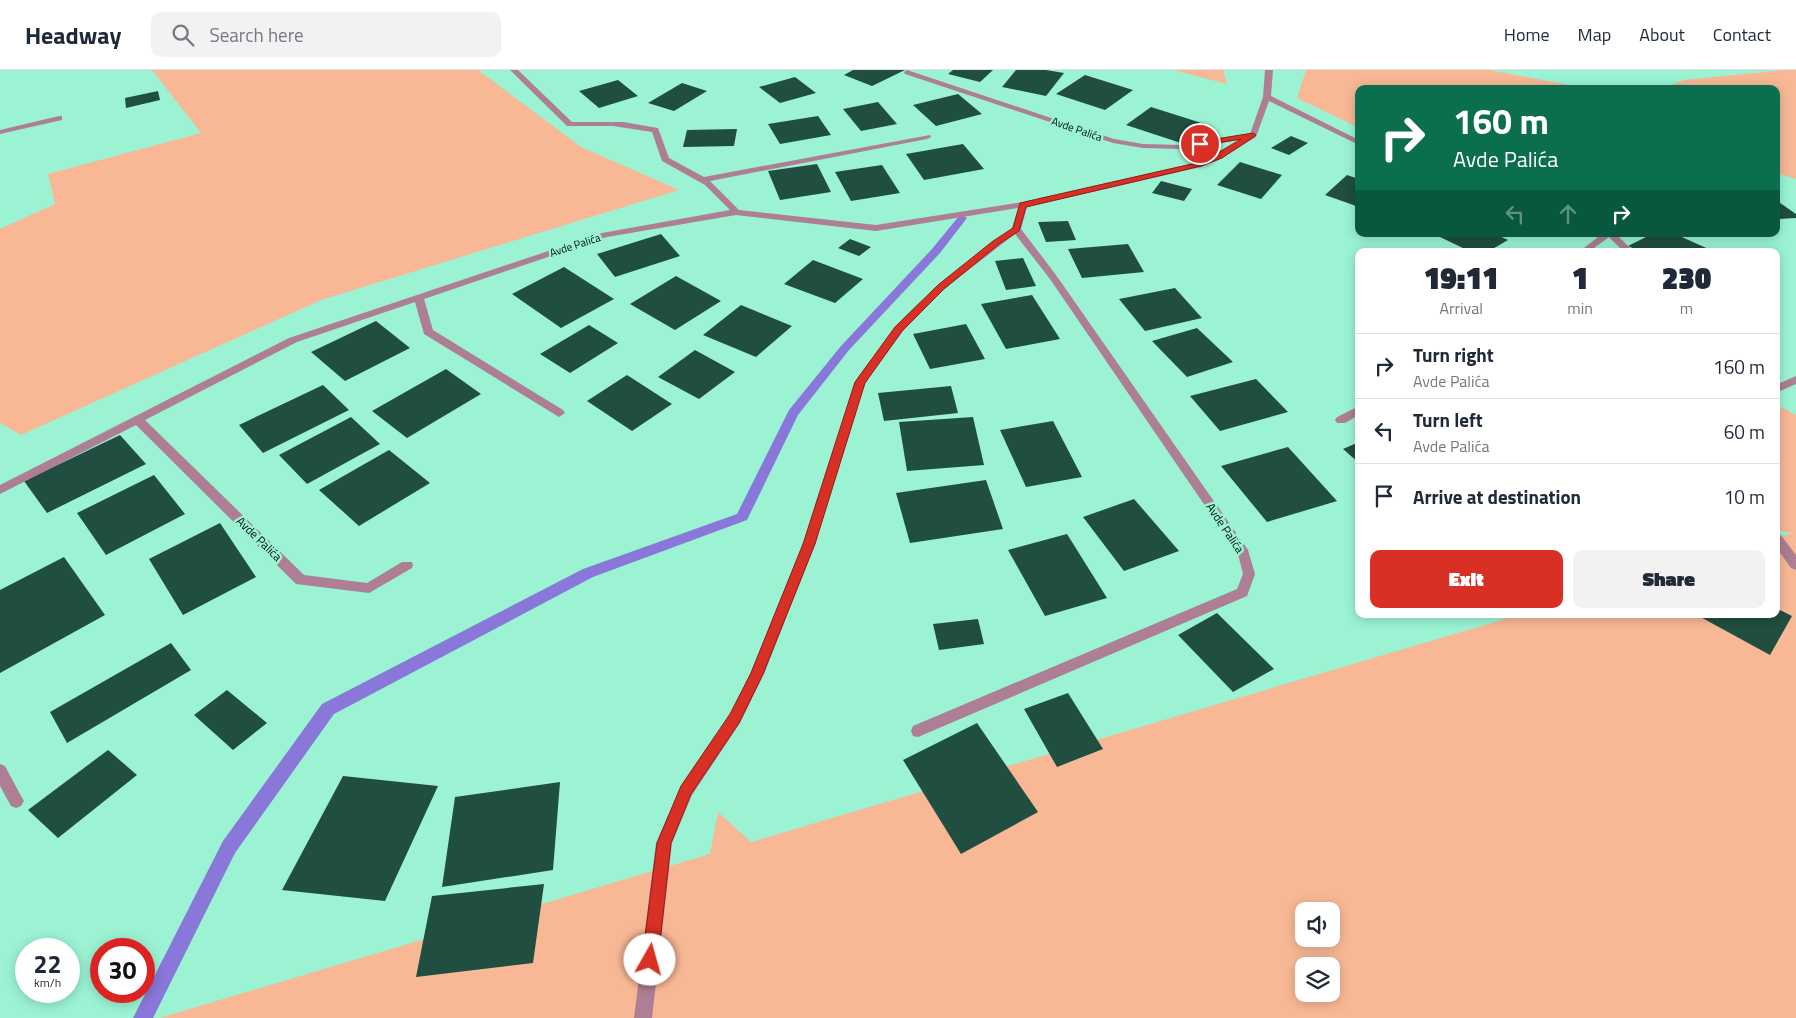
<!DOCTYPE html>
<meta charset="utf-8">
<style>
body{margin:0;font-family:"Titillium Web",sans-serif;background:#f2f2f3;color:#1f2937;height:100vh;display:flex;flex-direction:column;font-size:19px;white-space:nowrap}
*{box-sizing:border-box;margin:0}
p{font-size:16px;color:#747a83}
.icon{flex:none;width:28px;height:28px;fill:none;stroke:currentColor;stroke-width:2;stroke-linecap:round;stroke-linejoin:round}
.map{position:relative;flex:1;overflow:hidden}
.drawer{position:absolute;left:1355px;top:178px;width:425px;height:370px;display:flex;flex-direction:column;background:#fff;border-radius:10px;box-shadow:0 2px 12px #0003}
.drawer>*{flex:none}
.hud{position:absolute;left:1355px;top:15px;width:425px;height:152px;border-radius:10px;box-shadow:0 2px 12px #0003;background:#0b6e4f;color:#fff;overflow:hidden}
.controls{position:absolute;left:1295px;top:832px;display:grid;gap:10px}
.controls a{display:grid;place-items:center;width:45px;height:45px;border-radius:10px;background:#fff;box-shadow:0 2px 12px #0003;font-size:25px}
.speed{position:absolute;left:15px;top:868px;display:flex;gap:10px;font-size:25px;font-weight:700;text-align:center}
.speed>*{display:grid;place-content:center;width:65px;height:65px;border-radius:50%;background:#fff;box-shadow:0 2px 12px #0003;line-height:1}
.speed small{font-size:12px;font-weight:400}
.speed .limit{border:8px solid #d22;background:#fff;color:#111}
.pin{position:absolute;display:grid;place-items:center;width:42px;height:42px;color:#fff;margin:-21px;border:2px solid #fff;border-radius:50%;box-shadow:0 1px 5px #0007}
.me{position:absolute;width:55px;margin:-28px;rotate:7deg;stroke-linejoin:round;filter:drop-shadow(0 0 4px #0008)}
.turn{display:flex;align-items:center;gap:18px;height:105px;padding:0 15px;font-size:22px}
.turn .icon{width:65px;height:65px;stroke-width:2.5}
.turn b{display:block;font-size:35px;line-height:42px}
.lanes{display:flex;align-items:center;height:48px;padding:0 15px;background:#0003;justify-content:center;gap:25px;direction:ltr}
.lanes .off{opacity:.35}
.eta{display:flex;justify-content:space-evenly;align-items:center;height:85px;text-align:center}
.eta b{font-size:30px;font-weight:800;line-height:35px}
.button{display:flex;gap:10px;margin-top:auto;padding:10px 15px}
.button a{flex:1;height:58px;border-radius:10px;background:#d93025;color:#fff;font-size:20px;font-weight:800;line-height:58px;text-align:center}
.button a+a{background:#f2f2f3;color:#1f2937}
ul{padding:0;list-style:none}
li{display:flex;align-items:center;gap:15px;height:65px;padding:0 15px;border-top:1px solid #e0e1e3}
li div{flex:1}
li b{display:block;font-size:19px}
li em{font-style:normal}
header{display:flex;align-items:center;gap:30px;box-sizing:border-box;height:70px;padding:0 25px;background:#fff;border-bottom:1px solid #e0e1e3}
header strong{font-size:24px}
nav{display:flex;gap:28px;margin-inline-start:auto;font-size:18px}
.search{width:350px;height:45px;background:#f2f2f3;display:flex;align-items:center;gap:12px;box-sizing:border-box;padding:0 18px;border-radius:10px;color:#747a83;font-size:19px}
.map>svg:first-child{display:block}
</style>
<header>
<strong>Headway</strong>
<div class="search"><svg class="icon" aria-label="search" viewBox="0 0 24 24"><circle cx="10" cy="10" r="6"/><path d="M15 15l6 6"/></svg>Search here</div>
<nav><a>Home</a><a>Map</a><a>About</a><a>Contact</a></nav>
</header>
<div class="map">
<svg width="1796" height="948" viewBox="0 0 1796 948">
<rect width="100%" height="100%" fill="#9bf3d4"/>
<path fill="#f8b896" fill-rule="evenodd" d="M152,0H478L581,77L679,120L321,230L21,365L0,353V159L55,134L48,104L201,63Z
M1173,0H1223L1227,14Z
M1306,0H1489L1591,19H1359V58L1297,28Z
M1782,0H1796V109L1776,103V19H1660L1684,10Z
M1776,334L1796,345V948H159L710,784L718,742L751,772L1522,544H1776V468L1792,463L1776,460ZM1304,841H1331V869H1304ZM1304,896H1331V924H1304Z"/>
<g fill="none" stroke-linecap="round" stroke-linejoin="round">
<path fill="#8978d9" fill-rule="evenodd" d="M962,145L967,148L940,183L849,280L798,345L747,450L593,507L334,644L235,783L153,948H133L223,771L322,634L583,499L737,444L789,340L841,276L932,179L959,146Z"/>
</g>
<path fill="#204e40" d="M853,0H905L872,16L844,5Z
M953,0H993L980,12L948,4Z
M1016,0H1046L1064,3L1046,26L1002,17Z
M1085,5L1133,20L1105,40L1056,24Z
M795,7L816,23L780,33L759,17Z
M618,10L638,26L599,38L579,21Z
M682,13L707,21L674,41L648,33Z
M158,21L160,30L126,38L125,28Z
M958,24L982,44L936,56L913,35Z
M878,32L897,54L861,61L843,39Z
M1151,37L1211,56L1187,75L1126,55Z
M818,46L831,65L780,74L768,54Z
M737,59L734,76L683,77L687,60Z
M1291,66L1308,73L1289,85L1271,78Z
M963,74L984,99L924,110L906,84Z
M1240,92L1282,105L1261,129L1217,115Z
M817,94L831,122L780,130L768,101Z
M882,95L900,123L851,131L835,102Z
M1347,105L1359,109V137L1325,125Z
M1161,111L1192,119L1184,131L1152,123Z
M1776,130L1796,144V148L1776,149Z
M1068,151L1076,170L1046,172L1038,152Z
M661,164L680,186L615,207L597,184Z
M1443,164H1495L1508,170L1489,181H1469L1438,166Z
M1652,164H1675L1713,181H1639L1628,176Z
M850,169L871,177L859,186L838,178Z
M1128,174L1144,202L1082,208L1068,179Z
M1023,188L1036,216L1006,220L995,191Z
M813,190L863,209L835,233L784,214Z
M564,197L614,229L561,258L512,224Z
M676,206L721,231L675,260L630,234Z
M1175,218L1202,248L1145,261L1119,229Z
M1032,225L1060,269L1006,279L981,234Z
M741,235L792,256L756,287L703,265Z
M376,251L410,278L345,311L311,282Z
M966,254L985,289L930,299L913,264Z
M589,255L618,273L570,303L540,284Z
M1197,258L1233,292L1187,307L1152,271Z
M695,280L735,302L699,329L658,307Z
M446,299L481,324L407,368L372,341Z
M627,305L672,334L632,361L587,331Z
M1256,309L1288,342L1220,361L1190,326Z
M323,315L349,340L263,383L239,355Z
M951,316L958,343L884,351L878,323Z
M351,347L380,374L307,414L279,385Z
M973,347L984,395L907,401L899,352Z
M1053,351L1082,407L1026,417L1000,360Z
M120,365L146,394L47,443L24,411Z
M1359,372V393L1343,379Z
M1288,377L1337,431L1267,452L1221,396Z
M389,380L430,413L359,456L319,420Z
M154,405L185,444L106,485L77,443Z
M986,410L1003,459L910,473L896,423Z
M1134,429L1179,481L1124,501L1083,447Z
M220,453L256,507L183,545L149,489Z
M1067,464L1107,528L1045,546L1008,480Z
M64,487L105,545L0,603V520Z
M1776,538L1792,546L1770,585L1695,544H1776Z
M1217,543L1274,599L1233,622L1178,565Z
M978,549L984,574L939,580L933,554Z
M171,573L191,600L67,673L50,642Z
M227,620L267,653L233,680L194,645Z
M1068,623L1103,679L1057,697L1024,639Z
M977,653L1038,742L961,784L903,690Z
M108,680L137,705L58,768L28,740Z
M343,706L438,716L385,831L282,820Z
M560,712L553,800L442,817L455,727Z
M544,814L533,893L416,907L432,826Z"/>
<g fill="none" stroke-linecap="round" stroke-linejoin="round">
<path fill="#ad7e94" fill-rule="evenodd" d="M59,46H62V50L0,64V60Z"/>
<path fill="#ad7e94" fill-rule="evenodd" d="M510,0H518L572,52H623L658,58L669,88L704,107L930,65L931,67L927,69L710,111L739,140L876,155L1023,132L1195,93L1216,84L1240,70L1182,79L1143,78L1113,73L905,4L904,2L907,0L1114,69L1143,74L1182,75L1250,64L1263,27L1265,0H1273L1271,26L1359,70V75L1269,31L1256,67L1222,88L1201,97L1027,137L1021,159L1056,205L1248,480L1255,504L1247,526L918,667L913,666L911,661L913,656L1237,519L1243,504L1238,484L1050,209L1015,164L944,219L903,261L865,313L815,474L764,604L740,653L692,725L672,773L652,948H634L656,773L681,716L730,645L750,604L803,474L855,312L895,257L938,215L1012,158L1018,138L876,161L736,145L607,167L424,229L433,260L563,340L565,343L559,347L424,264L415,232L297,272L145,350L304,505L367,513L402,492H412L413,495L412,498L369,523L296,514L136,355L0,424V415L289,268L602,163L730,140L705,115L662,91L652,62L613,56H567Z
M1602,164H1616L1633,181H1623L1609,167L1590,181H1580Z
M1796,306V314L1776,323V315Z
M1359,336V345L1345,353H1337L1335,350L1337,347Z
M1776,462L1780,464L1796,485V500L1791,498L1776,477Z
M0,694L5,696L21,726L24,731L21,736L16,738L11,736L0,716Z"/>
</g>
<path fill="#d93025" stroke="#8d1f18" d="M1253,63L1256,65L1255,66L1222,88L1201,96L1026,137L1019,161L999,174L944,219L902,261L865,313L815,474L763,604L739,653L691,724L671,773L658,890L656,895L650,898L645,895L642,890L657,773L681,716L730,644L751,603L803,474L855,312L895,257L938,215L993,171L1013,158L1020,133L1196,93L1216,84L1241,69L1200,76L1196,74L1197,72Z"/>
<g text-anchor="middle" stroke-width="5" stroke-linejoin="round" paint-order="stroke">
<g font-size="11" fill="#001009" stroke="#9bf3d4">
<text transform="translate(1077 59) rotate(19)" y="4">Avde Palića</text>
<text transform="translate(575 175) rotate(-18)" y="4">Avde Palića</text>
</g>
<g font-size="12" fill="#001009" stroke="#9bf3d4">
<text transform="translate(1225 458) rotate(56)" y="4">Avde Palića</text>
<text transform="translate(259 469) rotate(44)" y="4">Avde Palića</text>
</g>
</g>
</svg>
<div class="controls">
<a><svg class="icon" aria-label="sound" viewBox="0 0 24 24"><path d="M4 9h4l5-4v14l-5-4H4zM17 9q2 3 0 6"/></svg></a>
<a><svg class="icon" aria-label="layers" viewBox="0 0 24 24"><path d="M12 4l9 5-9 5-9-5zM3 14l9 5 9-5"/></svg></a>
</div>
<div class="speed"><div>22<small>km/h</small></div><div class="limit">30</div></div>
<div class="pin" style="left:1200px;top:74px;background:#d93025"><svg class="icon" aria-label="arrive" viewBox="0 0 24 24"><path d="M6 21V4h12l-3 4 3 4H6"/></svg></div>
<svg class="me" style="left:650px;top:890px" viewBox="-20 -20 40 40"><circle r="19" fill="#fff"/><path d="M0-13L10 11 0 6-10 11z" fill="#d93025"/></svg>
<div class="hud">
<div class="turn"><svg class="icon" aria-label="right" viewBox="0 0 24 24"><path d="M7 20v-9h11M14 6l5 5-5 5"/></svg><div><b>160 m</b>Avde Palića</div></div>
<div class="lanes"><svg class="icon off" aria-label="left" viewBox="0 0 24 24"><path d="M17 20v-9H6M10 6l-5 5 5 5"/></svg><svg class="icon off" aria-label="ahead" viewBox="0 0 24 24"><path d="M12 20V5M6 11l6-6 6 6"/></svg><svg class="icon" aria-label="right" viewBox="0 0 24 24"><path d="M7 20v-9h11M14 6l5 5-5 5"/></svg></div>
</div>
<section class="drawer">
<div class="eta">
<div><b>19:11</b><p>Arrival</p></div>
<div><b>1</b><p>min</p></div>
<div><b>230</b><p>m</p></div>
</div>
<ul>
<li><svg class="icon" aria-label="right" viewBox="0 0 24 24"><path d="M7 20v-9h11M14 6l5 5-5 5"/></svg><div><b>Turn right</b><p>Avde Palića</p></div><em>160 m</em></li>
<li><svg class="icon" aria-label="left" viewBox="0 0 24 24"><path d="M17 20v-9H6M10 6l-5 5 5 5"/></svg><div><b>Turn left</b><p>Avde Palića</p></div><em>60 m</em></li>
<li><svg class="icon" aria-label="arrive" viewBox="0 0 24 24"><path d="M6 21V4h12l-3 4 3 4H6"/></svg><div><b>Arrive at destination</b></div><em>10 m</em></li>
</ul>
<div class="button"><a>Exit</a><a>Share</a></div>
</section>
</div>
